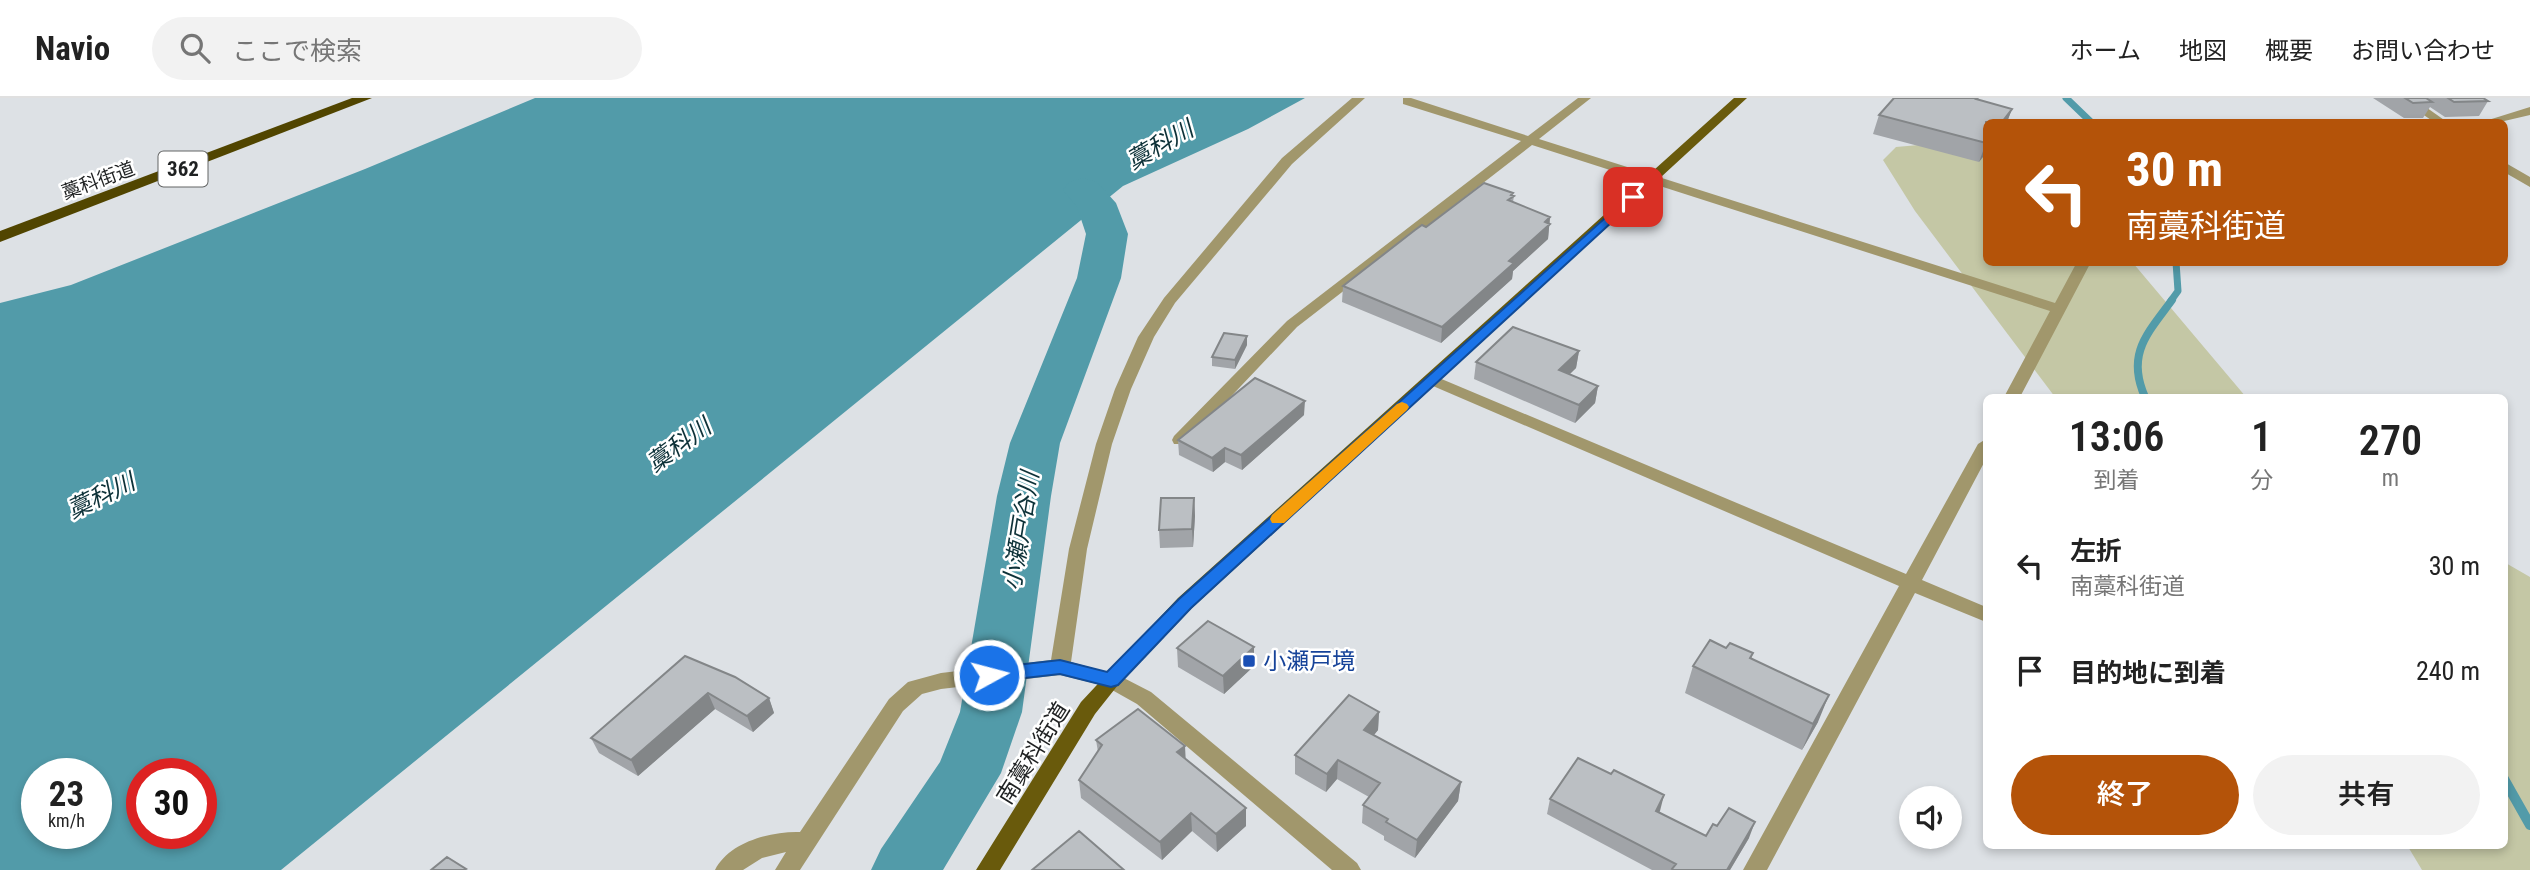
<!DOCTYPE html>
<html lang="ja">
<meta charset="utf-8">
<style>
body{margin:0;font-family:"Roboto Condensed","Noto Sans JP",sans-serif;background:#f2f2f2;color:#222;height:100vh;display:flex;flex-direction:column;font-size:26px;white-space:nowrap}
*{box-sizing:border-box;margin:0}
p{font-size:23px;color:#767676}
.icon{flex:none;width:38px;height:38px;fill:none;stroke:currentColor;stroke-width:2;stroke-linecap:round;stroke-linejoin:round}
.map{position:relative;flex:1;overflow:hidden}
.panel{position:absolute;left:1983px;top:296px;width:525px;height:455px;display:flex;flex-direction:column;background:#fff;border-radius:10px;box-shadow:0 4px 10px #0003}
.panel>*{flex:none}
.banner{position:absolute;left:1983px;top:21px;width:525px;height:147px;border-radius:10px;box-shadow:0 4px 10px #0003;background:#b45309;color:#fff;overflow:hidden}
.controls{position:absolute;left:1899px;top:688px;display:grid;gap:14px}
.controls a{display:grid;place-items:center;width:63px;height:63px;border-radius:50%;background:#fff;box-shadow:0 4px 10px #0003;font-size:35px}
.speed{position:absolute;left:21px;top:660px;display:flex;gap:14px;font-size:35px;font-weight:700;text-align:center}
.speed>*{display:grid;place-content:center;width:91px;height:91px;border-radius:50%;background:#fff;box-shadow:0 4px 10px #0003;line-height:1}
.speed small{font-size:18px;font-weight:400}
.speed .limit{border:10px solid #d22;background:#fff;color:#111}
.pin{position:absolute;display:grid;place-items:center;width:60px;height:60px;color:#fff;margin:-30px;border-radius:14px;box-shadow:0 4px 10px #0006}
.me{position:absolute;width:77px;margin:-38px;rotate:83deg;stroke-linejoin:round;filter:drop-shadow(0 0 5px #0008)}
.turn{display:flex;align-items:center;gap:24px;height:147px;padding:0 28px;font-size:32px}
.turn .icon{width:91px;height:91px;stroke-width:2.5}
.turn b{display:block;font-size:49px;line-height:60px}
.eta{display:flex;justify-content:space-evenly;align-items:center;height:119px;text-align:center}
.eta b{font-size:42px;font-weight:600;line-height:49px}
.button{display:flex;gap:14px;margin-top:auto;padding:14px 28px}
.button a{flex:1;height:80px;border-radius:42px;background:#b45309;color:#fff;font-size:28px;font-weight:600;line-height:80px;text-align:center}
.button a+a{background:#f2f2f2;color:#222}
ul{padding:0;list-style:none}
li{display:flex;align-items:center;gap:21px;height:105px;padding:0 28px}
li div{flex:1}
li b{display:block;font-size:26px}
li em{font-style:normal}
header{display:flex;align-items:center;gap:42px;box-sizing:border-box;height:98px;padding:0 35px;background:#fff;border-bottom:2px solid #e0e0e0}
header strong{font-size:33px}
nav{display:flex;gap:38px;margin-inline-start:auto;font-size:24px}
.search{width:490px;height:63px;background:#f2f2f2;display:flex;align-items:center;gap:18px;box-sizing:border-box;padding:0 24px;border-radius:38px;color:#767676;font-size:26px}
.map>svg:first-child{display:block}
</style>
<header>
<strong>Navio</strong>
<div class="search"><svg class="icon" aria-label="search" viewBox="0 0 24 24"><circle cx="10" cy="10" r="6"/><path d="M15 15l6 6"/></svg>ここで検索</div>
<nav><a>ホーム</a><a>地図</a><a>概要</a><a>お問い合わせ</a></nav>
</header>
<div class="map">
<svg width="2530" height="772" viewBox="0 0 2530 772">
<rect width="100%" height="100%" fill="#dde1e5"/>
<path fill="#c4c7a5" d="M1953,44L1986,46V164L2133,165L2246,299H2055L1915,113L1883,62L1896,49Z
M2504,464L2530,479V772H2422L2407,747H2504Z"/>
<path fill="#529ba9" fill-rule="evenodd" d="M535,0H1305L1248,31L1123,88L281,772H0V205L71,187L365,71ZM37,676H96V735H37ZM142,676H201V735H142Z"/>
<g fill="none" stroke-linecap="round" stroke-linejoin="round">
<path stroke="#529ba9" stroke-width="7" d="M2066,0L2091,24
M2170,204L2178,193L2176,164"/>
<path stroke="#529ba9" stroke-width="8" d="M2145,299C2126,256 2147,236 2172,202"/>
<path stroke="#529ba9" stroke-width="10" d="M2504,681L2530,727"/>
<path fill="#529ba9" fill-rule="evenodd" d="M1083,80L1097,84L1116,105L1128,136L1121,180L1060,345L1051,398L1022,614L1001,675L943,772H871L881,751L940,664L960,614L997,398L1010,345L1077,180L1086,136L1077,109L1063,92L1069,84Z"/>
<path fill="#a1976c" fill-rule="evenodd" d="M1352,0H1365L1292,66L1175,205L1154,239L1131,291L1112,346L1087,451L1071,564L1118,577L1151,594L1357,765L1361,772H1332L1137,606L1105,588L1060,577L941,591L922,596L903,613L800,772H775L786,754L762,760L743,772H715C729,744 771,733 800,734L889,601L908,584L941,575L1051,562L1069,451L1096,346L1115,291L1138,239L1164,200L1282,60Z
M1403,0H1411L1528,38L1578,0H1591L1539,41L2055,205L2077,164H2091L2020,299H2004L2050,213L1532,47L1297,229L1186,346H1174L1172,342L1174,338L1287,223L1521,43L1403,6Z
M2399,0H2413L2447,24H2434Z
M2530,9V17L2500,24H2482Z
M2504,64L2530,79V89L2504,74Z
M1432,277L1906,476L1978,346L1986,341V361L1922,482L1986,509V524L1915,495L1767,772H1743L1899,488L1426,285L1424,282L1426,279Z"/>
<path fill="#695a0c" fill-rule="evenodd" d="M1734,0H1747L1192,510L1118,587L1095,616L1000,772H976L1081,604L1178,500Z"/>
<path fill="#514500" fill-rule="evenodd" d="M352,0H372L0,144V133Z"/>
</g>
<path fill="#a1a4a8" d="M1894,0H1979L1978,2L2012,11L2007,24H1986V55L1979,64L1873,36L1879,17Z
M2373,0H2483L2488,3L2479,18L2445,19L2430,9L2423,20H2404Z
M1513,95L1512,97L1514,98L1513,104L1550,119L1548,141L1513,173L1512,181L1441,245L1342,204L1343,188L1426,129Z
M1247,247L1235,271L1212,268V259Z
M1579,253L1576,270L1570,276L1598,288L1595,305L1575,325L1474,281L1476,264Z
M1304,317L1242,372L1225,364L1213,374L1179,357L1178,342Z
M1194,400L1195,418L1193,449L1160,450L1159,432Z
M1254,549V568L1224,596L1178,569L1177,550Z
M1726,550L1753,555L1751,561L1818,624L1802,652L1685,595L1693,568Z
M685,558L769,600L774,615L753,634L715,611L638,678L599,655L591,640Z
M1379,614L1378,632L1374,637L1461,684L1458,703L1415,760L1384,742V738L1362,725L1363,707L1369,699L1337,681L1326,694L1295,676V657Z
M1096,642L1185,648V661L1246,728L1217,754L1192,733L1162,762L1081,700L1079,682L1098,654Z
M1550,701L1659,714L1706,738L1749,740L1730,772H1652L1547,716Z"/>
<path fill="#838688" d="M2012,11L2007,24H2002Z
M1986,45V55L1979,64Z
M1550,119L1548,141L1513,173L1512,181L1441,245L1442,229L1509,163L1545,124Z
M1247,238V247L1235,271V262Z
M1579,253L1576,270L1556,289L1559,272Z
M1598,288L1595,305L1575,325L1579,307Z
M1305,303L1304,317L1242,372L1241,357Z
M1225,350V364L1213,374L1212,360Z
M1194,400L1195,418L1193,449L1192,431Z
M1254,549V568L1224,596L1223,578Z
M708,595L715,611L638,678L631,662Z
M1829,597L1818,624L1802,652L1813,626Z
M769,600L774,615L753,634L747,618Z
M1379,614L1378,632L1363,650L1364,632Z
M1185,648L1186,667L1177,654Z
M1338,662L1337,681L1326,694L1327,676Z
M1461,684L1458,703L1415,760L1417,742Z
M1664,697L1660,713L1651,728L1656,713Z
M1246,710V728L1217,754L1216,736Z
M1191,715L1192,733L1162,762L1160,744Z
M1755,724L1749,740L1730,772H1727Z"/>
<path fill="#bbbfc3" stroke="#838688" stroke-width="2" d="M1894,0H1977L1976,1L2012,11L2002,24H1986V45L1879,17Z
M2405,0H2426L2432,4L2413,5Z
M2448,0H2483L2488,3L2454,4Z
M1484,85L1513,95L1511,97L1514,98L1508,102L1550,119L1545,124L1550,126L1509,163L1514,165L1442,229L1343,188L1415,132L1422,127L1426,129Z
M1513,229L1579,253L1559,272L1598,288L1579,307L1476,264Z
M1224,235L1247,238L1235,262L1212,259Z
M1255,280L1305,303L1241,357L1225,350L1212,360L1178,342Z
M1161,400H1194L1192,431L1159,432Z
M1208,523L1254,549L1223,578L1177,550Z
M1710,542L1726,550L1730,545L1753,555L1750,560L1829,597L1813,626L1693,568Z
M685,558L735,579L769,600L747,618L708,595L631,662L591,640Z
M1349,597L1379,614L1364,632L1461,684L1417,742L1386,724L1388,721L1363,707L1380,685L1338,662L1327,676L1295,657Z
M1138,611L1185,648L1177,654L1246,710L1216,736L1191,715L1160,744L1079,682L1102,647L1096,642Z
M1578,660L1611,676L1614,672L1664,697L1656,713L1706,738L1713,726L1717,728L1729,710L1755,724L1727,772H1674L1672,771L1676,766L1550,701Z
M1079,733L1124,772H1032Z
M447,759L466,771L464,772H431Z"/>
<path fill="#1a73e8" stroke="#114b97" stroke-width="2" d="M1633,95L1637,96V101L1191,510L1118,587L1111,589L1060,576L989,584L982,582L980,577L982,572L989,570L1060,562L1107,574L1179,501Z"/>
<path fill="#f59e0b" d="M1402,304L1407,306L1409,309L1407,312L1284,425H1272L1270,421L1272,417L1397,306Z"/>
<rect fill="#1a4fb4" stroke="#fff" stroke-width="2.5" x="1242" y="556" width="14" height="14" rx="3.5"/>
<g text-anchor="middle" stroke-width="5" stroke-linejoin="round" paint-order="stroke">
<g font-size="19" fill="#1f2122" stroke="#fff">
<text transform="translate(98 82) rotate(-20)" y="7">藁科街道</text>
</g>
<rect fill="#fff" stroke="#626464" stroke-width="2" x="158.5" y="53.5" width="49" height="35" rx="5"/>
<g font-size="21" font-weight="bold" fill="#1f2122">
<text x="183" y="78">362</text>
</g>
<g font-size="23" fill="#164399" stroke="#fff" text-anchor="start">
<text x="1263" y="571">小瀬戸境</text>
</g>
<g font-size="23" fill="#1f2122" stroke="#fff">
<text transform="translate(1033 655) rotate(-58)" y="8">南藁科街道</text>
</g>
<g font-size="24" font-style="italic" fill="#0d3138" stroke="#fff">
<text transform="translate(1160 47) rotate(-30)" y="8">藁科川</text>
<text transform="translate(679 347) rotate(-36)" y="8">藁科川</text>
<text transform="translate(101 398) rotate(-26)" y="8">藁科川</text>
<text transform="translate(1021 433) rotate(-81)" y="8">小瀬戸谷川</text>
</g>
</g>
</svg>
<div class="controls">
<a><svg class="icon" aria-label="sound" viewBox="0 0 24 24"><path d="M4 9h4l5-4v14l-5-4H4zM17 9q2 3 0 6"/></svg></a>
</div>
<div class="speed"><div>23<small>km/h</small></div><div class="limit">30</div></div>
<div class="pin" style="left:1633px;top:99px;background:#d93025"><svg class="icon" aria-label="arrive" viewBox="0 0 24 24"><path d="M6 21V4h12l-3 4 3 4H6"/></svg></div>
<svg class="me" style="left:989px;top:577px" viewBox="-20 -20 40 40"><circle r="17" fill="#1a73e8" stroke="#fff" stroke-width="3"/><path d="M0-11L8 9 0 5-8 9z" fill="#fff"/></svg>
<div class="banner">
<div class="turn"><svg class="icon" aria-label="left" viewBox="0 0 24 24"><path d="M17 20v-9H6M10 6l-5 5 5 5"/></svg><div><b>30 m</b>南藁科街道</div></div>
</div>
<section class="panel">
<div class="eta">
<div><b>13:06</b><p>到着</p></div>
<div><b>1</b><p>分</p></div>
<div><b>270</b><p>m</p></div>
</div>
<ul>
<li><svg class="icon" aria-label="left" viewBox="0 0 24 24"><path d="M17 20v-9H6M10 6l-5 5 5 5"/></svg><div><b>左折</b><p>南藁科街道</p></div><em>30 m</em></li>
<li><svg class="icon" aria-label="arrive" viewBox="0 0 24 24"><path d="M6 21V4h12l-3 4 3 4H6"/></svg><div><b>目的地に到着</b></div><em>240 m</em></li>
</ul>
<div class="button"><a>終了</a><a>共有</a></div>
</section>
</div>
